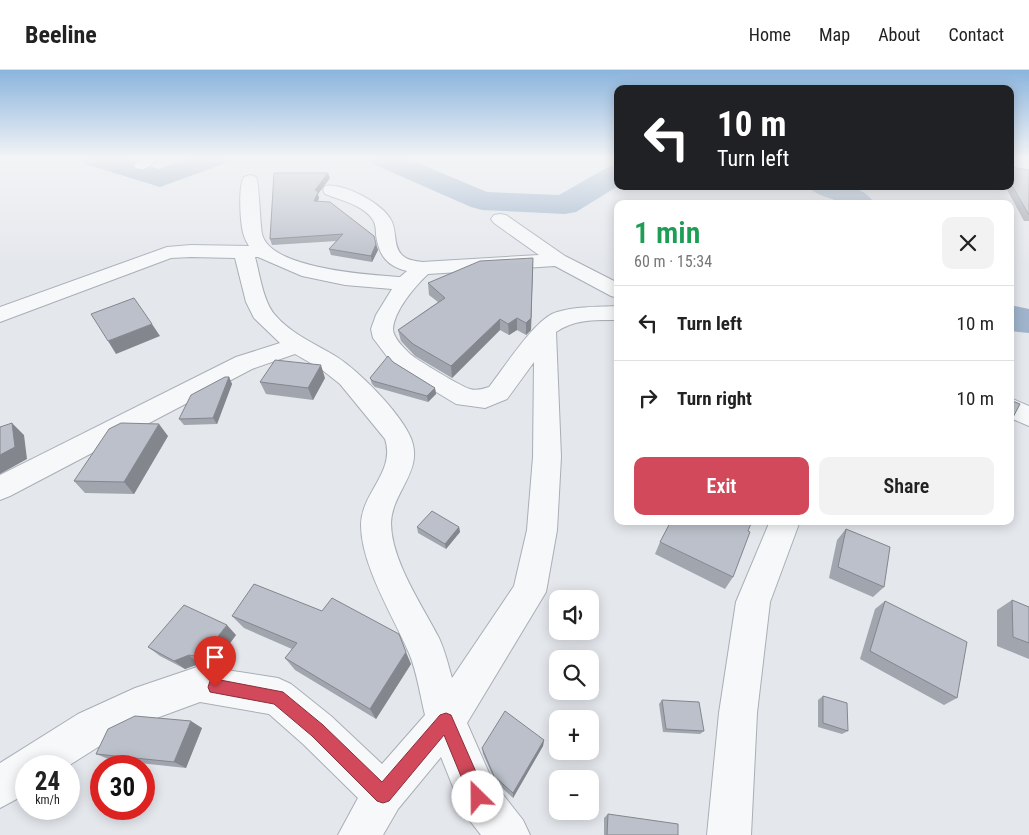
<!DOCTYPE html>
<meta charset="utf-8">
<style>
body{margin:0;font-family:"Roboto Condensed",sans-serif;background:#f2f2f2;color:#222;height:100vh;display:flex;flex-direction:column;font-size:19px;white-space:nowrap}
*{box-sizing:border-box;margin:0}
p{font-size:16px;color:#767676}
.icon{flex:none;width:28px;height:28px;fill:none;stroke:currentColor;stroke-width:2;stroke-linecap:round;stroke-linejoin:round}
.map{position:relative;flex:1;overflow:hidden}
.panel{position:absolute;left:614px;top:130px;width:400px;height:325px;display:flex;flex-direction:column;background:#fff;border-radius:10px;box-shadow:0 2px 12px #0003}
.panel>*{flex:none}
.top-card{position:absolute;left:614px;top:15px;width:400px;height:105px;border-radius:10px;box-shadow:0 2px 12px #0003;background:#202124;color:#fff;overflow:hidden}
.controls{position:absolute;left:549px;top:520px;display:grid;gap:10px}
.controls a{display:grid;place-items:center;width:50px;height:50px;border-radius:10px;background:#fff;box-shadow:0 2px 12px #0003;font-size:25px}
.speed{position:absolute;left:15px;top:685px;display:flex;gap:10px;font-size:25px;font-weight:700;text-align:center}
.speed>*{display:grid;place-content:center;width:65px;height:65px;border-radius:50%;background:#fff;box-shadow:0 2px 12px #0003;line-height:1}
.speed small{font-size:12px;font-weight:400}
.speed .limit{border:8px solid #d22;background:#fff;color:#111}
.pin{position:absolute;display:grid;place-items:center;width:42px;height:42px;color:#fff;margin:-51px -21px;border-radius:50% 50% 50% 0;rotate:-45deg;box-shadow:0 0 5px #0007}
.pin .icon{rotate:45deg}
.me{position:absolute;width:55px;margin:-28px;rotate:337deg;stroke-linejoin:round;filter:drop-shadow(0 0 4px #0008)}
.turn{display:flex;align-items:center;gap:18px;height:105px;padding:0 20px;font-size:22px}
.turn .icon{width:65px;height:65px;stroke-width:2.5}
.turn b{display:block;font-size:35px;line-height:42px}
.round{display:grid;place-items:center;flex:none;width:52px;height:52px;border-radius:10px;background:#f2f2f2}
.head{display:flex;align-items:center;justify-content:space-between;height:85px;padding:0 20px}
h1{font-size:30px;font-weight:600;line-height:38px;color:#1e9e55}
.action{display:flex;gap:10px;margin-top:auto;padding:10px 20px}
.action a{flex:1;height:58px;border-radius:10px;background:#d1495b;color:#fff;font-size:20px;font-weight:600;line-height:58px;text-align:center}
.action a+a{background:#f2f2f2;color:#222}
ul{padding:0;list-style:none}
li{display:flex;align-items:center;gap:15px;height:75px;padding:0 20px;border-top:1px solid #e0e0e0}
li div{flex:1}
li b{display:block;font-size:19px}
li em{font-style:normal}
header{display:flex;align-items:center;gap:30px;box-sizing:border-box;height:70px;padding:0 25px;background:#fff;border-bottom:1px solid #e0e0e0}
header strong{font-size:24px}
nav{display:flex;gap:28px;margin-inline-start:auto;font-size:18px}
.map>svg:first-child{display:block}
</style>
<header>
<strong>Beeline</strong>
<nav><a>Home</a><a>Map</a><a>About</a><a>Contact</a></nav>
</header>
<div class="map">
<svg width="1029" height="765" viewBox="0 0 1029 765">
<rect width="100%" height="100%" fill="#e4e7ec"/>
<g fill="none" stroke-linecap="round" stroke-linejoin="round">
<path fill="#9fb4cc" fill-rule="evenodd" d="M81,88H124L159,99L188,88H227L223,94L160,117L85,94Z
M369,88H406L487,122L559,125L608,97L618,95V116L576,142L565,144L482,140L471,137L373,94Z
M808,116C834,116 859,110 875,134H841C831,126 816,127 808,116Z
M1010,235L1029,239V263L1010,261Z"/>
<defs>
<path id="minor" d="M140,88H157C151,96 146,101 136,98L134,95Z
M250,105L256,107C259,111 260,153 262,164C270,199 370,205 400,207L407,201C387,196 379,186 376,165C376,160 376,155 373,150C364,135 340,130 325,124L323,120L325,116C343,112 383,134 391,150C397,160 393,175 401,184C406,190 415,191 422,192L539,185L494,153L491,149L494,145L500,144L506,145L565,186L618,213V228L611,226L555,196L428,204C415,216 394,241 393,259C393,268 404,278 410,284C417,290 462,317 470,319C477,321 483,319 489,317C504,298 532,254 552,244C570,236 599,237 618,236V250C596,250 574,249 556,262L561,387L557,460L546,522L467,653L493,712L523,750L530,765H481L463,742L441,687L398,739L383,765H338L358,728L303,674L269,644L200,632L143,653L106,672L68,696H26V724L0,738V693L78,644L135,618L200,596L278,608L291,614L331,646L382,694L425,645C420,625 417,602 409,583C393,546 361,495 361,455C361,423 396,402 385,369L340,314L321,299L295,284L252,299L10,426L0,430V405L236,287L280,273L254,248L246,232L235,188L191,187L171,188L0,252V237L167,177L191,175L249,176C247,173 245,169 244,166C240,154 238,116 244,107ZM255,187H258L302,206L345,215L392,219L376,245L371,259L373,268L395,297L456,334L485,338L507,329L534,292L533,387L527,460L514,516L452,608C448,594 445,581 439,568C422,535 391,490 391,453C392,420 427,399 409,364C397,340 360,302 337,287C316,274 291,264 275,245C263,231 260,205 255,187Z
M1010,328L1029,336V356L1010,348Z
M770,451H800L770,532L757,643L751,765H707L719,643L736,532Z"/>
</defs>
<use href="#minor" stroke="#a9aeb7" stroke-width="2"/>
<use href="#minor" fill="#f7f8fa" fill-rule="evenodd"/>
</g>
<path fill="#a1a5ae" d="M1010,97L1029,100V151H1024L1005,116H1010Z
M330,108L318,124L319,128L318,131L376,174L378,180L372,192L331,185L329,179L337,171L272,175L270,169Z
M533,188L531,260L526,265L517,260L509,265L500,260L452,308L415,286L401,271L398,260L438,232L429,225L428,213Z
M393,292L435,318L436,324L428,332L375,317L372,314L370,308Z
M229,307L232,314L217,354L184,355L179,349Z
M325,308L313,330L266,324L260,312Z
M168,366L134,424L85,423L74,411Z
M417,457H459L460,462L446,479L418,463Z
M846,459L884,517L873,527L829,508L837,470Z
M660,472L733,507L725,519L655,484Z
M1012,530L1029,537V589L997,576V540Z
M885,531L957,628L944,635L860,589L875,539Z
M232,546L411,594L376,649L295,600L285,588L292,579L244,558Z
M236,565L213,596L199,594L185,599L160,586L148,577Z
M823,626L848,661L842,664L818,657V630Z
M662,630L704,661L700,664L663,662L659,634Z
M202,658L186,698L111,690L96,684Z
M544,670L543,676L513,728L495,711L483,684L482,678Z
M608,744L678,765H604V748Z"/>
<path fill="#83868d" d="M328,103L330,108L318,124L319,128L315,137L314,131L315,120Z
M376,174L378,180L372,192L371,186Z
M533,188L531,260L526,265V253Z
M517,248V260L509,265L508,254Z
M500,249V260L452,308L451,296Z
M152,254L160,266L116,284L108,271Z
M321,295L325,308L313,330L308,318Z
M229,307L232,314L217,354L213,348Z
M435,318L436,324L428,332L427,326Z
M12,353L24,365L27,389L0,404V385Z
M159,354L168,366L134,424L124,412Z
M459,457L460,462L446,479L445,474Z
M227,555L236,565L213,596L202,587Z
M406,582L411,594L376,649L370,639Z
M189,585L199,594L185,599L174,591Z
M191,651L202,658L186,698L174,692Z
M544,670L543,676L513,728V723Z"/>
<path fill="#bbc0ca" stroke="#83868d" d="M1010,97L1029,100V145L1010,112Z
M274,103H328L315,120L318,122L314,131L330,132L374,166L376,174L371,186L329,179L343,164L270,169Z
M533,188L531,248L526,253L517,248L508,254L500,249L451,296L413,274L398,260L445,228L428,213L480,191Z
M134,228L152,254L108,271L91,244Z
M388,286L393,292L435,318L427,326L373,311L370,308Z
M275,290L321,295L308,318L260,312Z
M225,307H229L213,348L179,349L191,325Z
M1010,330L1020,334L1010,353Z
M12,353L15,377L0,385V357Z
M121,353L159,354L124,412L74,411L109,359Z
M432,441L459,457L445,474L417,457Z
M671,451H752L748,461L750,462L733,507L660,472Z
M846,459L890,477L884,517L838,497Z
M254,514L322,541L332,528L399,564L406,582L370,639L285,588L297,573L232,546Z
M1012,530L1029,537V573L1013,567Z
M885,531L967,572L957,628L870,581Z
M184,535L227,555L202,587L189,585L174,591L148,577Z
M823,626L847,633L848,661L823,653Z
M662,630L699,632L704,661L666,659Z
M505,641L544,670L513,723L494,706L482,678Z
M135,646L191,651L174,692L96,684L108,659Z
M608,744L678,754V765H607Z"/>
<linearGradient id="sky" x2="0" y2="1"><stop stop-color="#8bb4dd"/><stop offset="0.45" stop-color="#f3f4f6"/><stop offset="1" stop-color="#f3f4f6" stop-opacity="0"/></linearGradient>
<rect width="1029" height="195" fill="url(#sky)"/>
<path fill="#d1495b" stroke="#882f3b" d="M215,609L283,622L323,655L382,712L440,645L446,643L451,645L487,727L484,733L478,735L472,733L444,665L389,731L383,733L377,731L312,666L274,634L210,622L208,617L210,611Z"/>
</svg>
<div class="controls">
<a><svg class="icon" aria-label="sound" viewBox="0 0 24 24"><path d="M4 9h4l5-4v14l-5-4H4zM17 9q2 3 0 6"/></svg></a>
<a><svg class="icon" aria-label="search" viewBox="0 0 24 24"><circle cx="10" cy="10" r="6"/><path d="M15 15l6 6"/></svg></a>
<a>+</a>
<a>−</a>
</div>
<div class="speed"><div>24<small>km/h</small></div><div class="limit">30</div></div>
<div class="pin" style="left:215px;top:617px;background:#d93025"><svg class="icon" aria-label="arrive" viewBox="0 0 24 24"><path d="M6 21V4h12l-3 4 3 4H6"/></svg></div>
<svg class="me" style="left:478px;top:727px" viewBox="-20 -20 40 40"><circle r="19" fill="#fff"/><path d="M0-13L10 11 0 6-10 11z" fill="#d1495b"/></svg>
<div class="top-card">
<div class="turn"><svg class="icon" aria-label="left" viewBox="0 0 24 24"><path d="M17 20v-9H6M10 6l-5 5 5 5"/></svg><div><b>10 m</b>Turn left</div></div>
</div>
<section class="panel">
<div class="head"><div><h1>1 min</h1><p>60 m · 15:34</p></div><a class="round"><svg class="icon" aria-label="close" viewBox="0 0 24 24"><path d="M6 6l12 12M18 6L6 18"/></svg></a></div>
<ul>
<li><svg class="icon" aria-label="left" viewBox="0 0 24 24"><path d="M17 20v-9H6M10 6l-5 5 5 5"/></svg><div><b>Turn left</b></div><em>10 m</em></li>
<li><svg class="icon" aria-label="right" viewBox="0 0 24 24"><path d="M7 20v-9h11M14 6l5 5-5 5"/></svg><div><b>Turn right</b></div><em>10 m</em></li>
</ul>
<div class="action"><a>Exit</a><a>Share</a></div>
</section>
</div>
